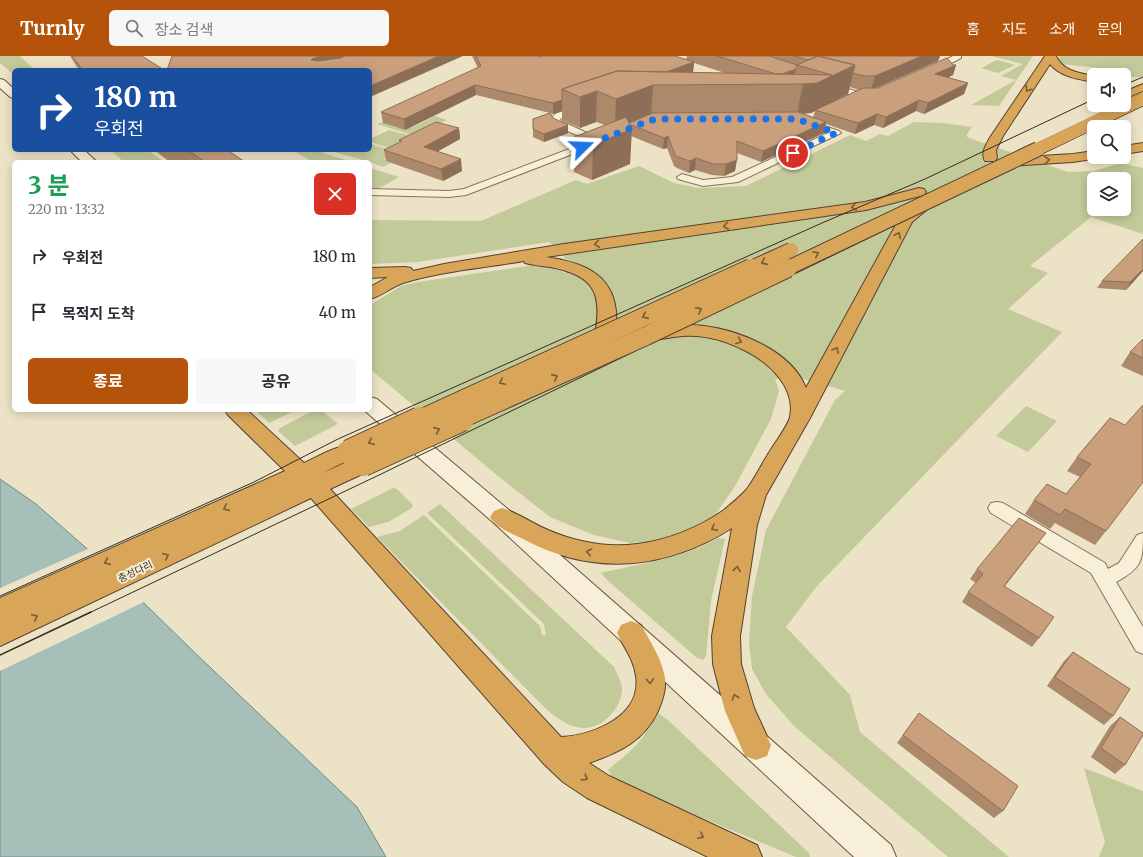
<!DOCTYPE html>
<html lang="ko">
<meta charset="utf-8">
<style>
body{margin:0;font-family:Merriweather,"Noto Sans KR",serif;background:#f7f7f7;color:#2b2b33;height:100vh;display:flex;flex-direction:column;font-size:15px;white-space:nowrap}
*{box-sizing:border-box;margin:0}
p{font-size:13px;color:#7c7c81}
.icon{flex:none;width:22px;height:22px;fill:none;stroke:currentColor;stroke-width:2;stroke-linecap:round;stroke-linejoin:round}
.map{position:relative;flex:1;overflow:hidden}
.drawer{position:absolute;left:12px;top:104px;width:360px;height:252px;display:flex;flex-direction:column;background:#fff;border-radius:6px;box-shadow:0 2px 10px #0003}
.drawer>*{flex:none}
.guide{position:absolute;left:12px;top:12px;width:360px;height:84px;border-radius:6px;box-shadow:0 2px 10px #0003;background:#1a4fa0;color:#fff;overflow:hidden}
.tools{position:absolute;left:1087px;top:12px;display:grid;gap:8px}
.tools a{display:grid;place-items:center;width:44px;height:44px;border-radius:6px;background:#fff;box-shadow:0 2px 10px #0003;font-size:20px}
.pin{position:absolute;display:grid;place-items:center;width:34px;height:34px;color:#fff;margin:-17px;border:2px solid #fff;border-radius:50%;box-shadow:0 1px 4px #0007}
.me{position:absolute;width:44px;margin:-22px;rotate:69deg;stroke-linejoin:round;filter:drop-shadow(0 0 3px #0008)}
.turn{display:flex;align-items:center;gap:14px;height:84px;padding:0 16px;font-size:18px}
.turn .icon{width:52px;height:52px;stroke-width:2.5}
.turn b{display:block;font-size:28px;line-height:34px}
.round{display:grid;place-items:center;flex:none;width:42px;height:42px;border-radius:6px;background:#f7f7f7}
.head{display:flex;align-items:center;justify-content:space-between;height:68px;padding:0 16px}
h1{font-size:24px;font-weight:700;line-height:30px;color:#1e9e55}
.action{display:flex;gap:8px;margin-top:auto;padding:8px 16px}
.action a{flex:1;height:46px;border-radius:6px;background:#b45309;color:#fff;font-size:16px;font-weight:700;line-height:46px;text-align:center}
.action a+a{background:#f7f7f7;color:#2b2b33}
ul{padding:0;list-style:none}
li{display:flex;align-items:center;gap:12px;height:56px;padding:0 16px}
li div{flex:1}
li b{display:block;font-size:15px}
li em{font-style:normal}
header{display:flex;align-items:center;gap:24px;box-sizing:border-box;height:56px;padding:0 20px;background:#b45309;color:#fff}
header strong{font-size:19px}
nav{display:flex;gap:22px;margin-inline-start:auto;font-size:14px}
.search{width:280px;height:36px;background:#f7f7f7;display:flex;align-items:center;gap:10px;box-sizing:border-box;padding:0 14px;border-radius:6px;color:#7c7c81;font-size:15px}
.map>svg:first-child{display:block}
</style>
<header>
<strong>Turnly</strong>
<div class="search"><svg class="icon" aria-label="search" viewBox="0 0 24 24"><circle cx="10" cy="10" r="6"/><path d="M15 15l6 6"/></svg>장소 검색</div>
<nav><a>홈</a><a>지도</a><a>소개</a><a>문의</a></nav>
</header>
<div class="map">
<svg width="1143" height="801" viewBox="0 0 1143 801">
<rect width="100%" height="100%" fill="#ece2c5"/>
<path fill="#c2ca99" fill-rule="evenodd" d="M0,0H20L35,14H14V19L0,7Z
M991,0H1033L999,50L971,49L1016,24L1001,20L1023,8Z
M1060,0H1143V21H1124V19H1118L1098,12L1061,8L1058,3Z
M997,4L1015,9L998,17L981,12Z
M435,60L447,64L415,80L377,68L384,65C405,80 414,70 435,60Z
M914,66L943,67L972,71L966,80L972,83L1068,116L1094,115L1121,107L1143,112V178L1091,161L1030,210L1048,217L1008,253L1062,276L817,530L786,571L850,639L860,676L1009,801H948L794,670L766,638L752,613L749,586L752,540L766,474L835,344L845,335L804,323H775L779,335L771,363L735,430L716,458L675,482L630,487L594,479L550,461L498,420L370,313V249L401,230L418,226L534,209L553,212L565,217L572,205L565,203L564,199L549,186L418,206L370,208V164L481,165L576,124L587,128L639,110L674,127L698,132L746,130L850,79L866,85L880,78L888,80ZM1094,123H1124V153H1094Z
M389,74L412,80L389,92L370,86V83Z
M370,88L388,93L392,98L383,103L393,106L383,111L370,106L328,94H370Z
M110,94H148L164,106H124Z
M292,94H314L352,106H313Z
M370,112L399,121L380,132H370Z
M1026,350L1057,365L1028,396L996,380Z
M255,354H296L269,367Z
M314,354H321L338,368L295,390L278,375L280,372Z
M393,432L397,433L413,449L412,452L388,466L369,471L351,453Z
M440,448L614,611C616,617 621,624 622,631C623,650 604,672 584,672C569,672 554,660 544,651L377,481L400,475L424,459L540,570L542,579H546L544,568L427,457Z
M718,482L725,483L711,545L706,600L703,604L697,602L606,523L601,517C639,508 684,502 718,482Z
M656,656L668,664L809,797L810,801H796L633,733L613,723L608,714C616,706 625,701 632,693C644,683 650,670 656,656Z
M1084,712L1143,735V801H1099L1105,786Z"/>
<path fill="#a6c0b9" stroke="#6d8e87" d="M0,423L36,448L101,505L193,595L357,751L386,801H0Z"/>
<path fill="#ece2c5" d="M90,492L146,545L0,615V532Z"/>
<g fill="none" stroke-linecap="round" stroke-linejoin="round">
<defs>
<path id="street" d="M953,0H961V2L934,16H931L927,14Z
M824,27H827L859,36H875L879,38C869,47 836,34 824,31Z
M582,48L585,49L586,51L585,53L560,63L561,65L600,83L602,85L596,89L466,139L449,141L370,139V133L449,135L464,133L590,85L554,69L551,63L555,58Z
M804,63L839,75L841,77L738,126L703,130L678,123L677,121L682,118L703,124L732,121L828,77L801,68L800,66Z
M997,446L1003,447L1105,507L1108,513L1119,507L1137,479L1143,477C1143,505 1142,512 1116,526L1143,571V598L1136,595L1091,517L991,457L988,452L991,447Z"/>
<path id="secondary" d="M0,23L4,24L14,33V42L10,41L0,32Z
M70,94H84L97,106H82Z
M370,341L377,343L510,455L891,789L896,801H854L494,467L364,354H370Z"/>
<path id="highway" d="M1045,0H1056C1063,15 1079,17 1094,20V26C1078,23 1061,21 1050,8L1003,80L996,94L997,102L995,105H985C980,97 987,87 991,80Z
M1143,28V35L1124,43V36Z
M1143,87V95L1124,98V90Z
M1094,95V101L1099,102L1073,106L1008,110L1003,109L1001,106L1003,103L1008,102L1073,98Z
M919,132L924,133L926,136L924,139L866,154L546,201C580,206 612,216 616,255C617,263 615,275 610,282L604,284L598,282L595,278C603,236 593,219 550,211C542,210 533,209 525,207L524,205C484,212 442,215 403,227C391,231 382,240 370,243V231L388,221L370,222V212L405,211L411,212L413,215L444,208L564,188L865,146Z
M929,142L934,143L936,146L912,166L810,362L766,439L757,469L740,580L741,608L754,652L771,689L767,700L756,704L745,700L725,655L713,608L712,580L732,472C667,513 595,521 525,484C513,478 496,472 490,461L494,455L502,452C518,457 532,467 548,474C576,486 608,492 637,488C668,484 698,472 724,454C731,448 740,441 746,434C754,424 760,411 767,400C772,391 788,370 790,361C796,332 770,307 746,295C727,285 704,278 682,280C668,281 654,286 640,283L638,279L640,275C654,272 669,269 683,269C725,267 790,291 806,332L899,163L924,143Z
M225,354H247L304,407C320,400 340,386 357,391L360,396L357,401L317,420C333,413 354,397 371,402L374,408L371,414L330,433L561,681C594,679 642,660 636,620C634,604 624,591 617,577L621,569L631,565L641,569C650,585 662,603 665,622C666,633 663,644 658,655C644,685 620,696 589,707L609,720L757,789L762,801H708L587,742L563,726L544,708L311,442L0,590V542L285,415L228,359Z"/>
</defs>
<use href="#street" stroke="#86745c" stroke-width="2"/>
<use href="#secondary" stroke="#68553f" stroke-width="2"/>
<use href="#highway" stroke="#544230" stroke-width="2"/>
<use href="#street" fill="#f7efd8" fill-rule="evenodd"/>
<use href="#secondary" fill="#f7efd8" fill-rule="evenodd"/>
<use href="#highway" fill="#d8a559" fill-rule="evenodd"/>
<path stroke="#372c1f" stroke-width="1" d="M1124,29L1143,21
M1099,71L1143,50
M0,540L254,426L338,383L822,167L925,123L1094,43
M89,557L377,420L1094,73"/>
<path stroke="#372c1f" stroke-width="1.5" d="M0,599L91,556"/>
<defs>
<path id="highway-bridge-far3" d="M1036,94L1143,43"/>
<path id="highway-bridge-far2" d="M749,213L791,194
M786,213L1038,93"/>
<path id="highway-bridge-far1" d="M418,364L751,212
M459,364L646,280L788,212"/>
<path id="highway-bridge" d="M349,396L420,363
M363,408L462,363"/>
</defs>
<use href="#highway-bridge-far3" stroke="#544230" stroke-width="12" stroke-linecap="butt"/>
<use href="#highway-bridge-far2" stroke="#544230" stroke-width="16" stroke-linecap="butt"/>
<use href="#highway-bridge-far1" stroke="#544230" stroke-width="20" stroke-linecap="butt"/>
<use href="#highway-bridge" stroke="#544230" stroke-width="26" stroke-linecap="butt"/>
<use href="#highway-bridge-far3" stroke="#d8a559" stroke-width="12"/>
<use href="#highway-bridge-far2" stroke="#d8a559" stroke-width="14"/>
<use href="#highway-bridge-far1" stroke="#d8a559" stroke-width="18"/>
<use href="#highway-bridge" stroke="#d8a559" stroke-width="24"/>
</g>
<path fill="#ad896b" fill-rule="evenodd" d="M70,0H142L79,14Z
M472,0H537L541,1L686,4L687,0H940L938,5L876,32H878L953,9H956L953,19L947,22L968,27L964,38L924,58L916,55L883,72L874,69L855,78L826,68L824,77L761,106L737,97L735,115L724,120L712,119L695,114L689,117L677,112L674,110L667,92L663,93L631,80L630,108L592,124L574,116V81L605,69L596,66L580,72L562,64V55L553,58L550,57L553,62L568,77L544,86L533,81V63L550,57L476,39L405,74L383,67L381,56L478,12ZM694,7L725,17L693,16ZM850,31L859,34L834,45L848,38ZM815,55L813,62L802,58L811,57Z
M459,72L460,83L438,95L462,115L443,125L386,105L384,94L400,86L399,84Z
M154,94H227L245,106H170Z
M1143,215L1126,234L1097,232L1102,225Z
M1143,283V320L1121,310L1130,296Z
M1110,362L1106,475L1095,489L1055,467L1050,473L1025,458L1034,444L1066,438L1080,421L1067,415L1077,401Z
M1038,487L1005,530L1039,582L1032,591L962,546L968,536L976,527L970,523L977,513Z
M1073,596L1113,660L1104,669L1047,630L1064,605Z
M919,657L1003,755L994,762L897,687Z
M1120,661L1125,709L1115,718L1091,701L1110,670Z"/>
<path fill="#8d6f57" d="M320,0H350L314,13L311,4L312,3Z
M439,0H463L370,41V30Z
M922,0H940L938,5L871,34L875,20Z
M694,6L693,16L653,29L651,60L615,73L616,43L634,26Z
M855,9L848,38L816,54H815V55L811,57L797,58L803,28L817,27Z
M956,9L953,19L932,29L935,18Z
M796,13L793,27L780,19Z
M968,27L964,38L924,58L928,47Z
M475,29L476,39L405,74L404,63Z
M597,35L596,66L580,72V41Z
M562,44V55L553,58V47Z
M919,44L916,55L883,72L886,61Z
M877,58L874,69L855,78L858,67Z
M826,66L824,77L761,106L763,95Z
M568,69V77L544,86V78Z
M459,72L460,83L426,102L424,91Z
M632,73L630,108L592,124L593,89Z
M668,80L667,92L663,93L664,82Z
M696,102L695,114L689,117L690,105Z
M461,103L462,115L443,125L441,113Z
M737,104L735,115L724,120L726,108Z
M1143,213V215L1126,234L1130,226Z
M1046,477L1038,487L997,540L1004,530Z"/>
<path fill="#c99f7c" stroke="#8d6f57" d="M72,0H142L164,14H78L82,13Z
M172,0H320L312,3L311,4L319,5L340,2L345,0H439L370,30V14H167Z
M476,0H537L541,1V0H675L694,6L666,16L617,15L562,33V44L553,47L475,29L404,63L381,56L481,10Z
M717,0H769L797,9L796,13L782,18H776Z
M793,0H818L808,4Z
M818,0L855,9L817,27L803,28L653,29L616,43L597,35L580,41L562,33L617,15L832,19L797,9Z
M818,0H922L875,20H864L853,17L855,9Z
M947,2L953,9H956L935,18L968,27L928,47L919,44L886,61L877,58L858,67L815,54L863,32H878Z
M798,56L826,66L763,95L737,85V104L726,108H713L696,102L690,105L678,101L675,99L668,80L664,82L629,68V67L653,57Z
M550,57L553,62L568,69L544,78L533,73V63Z
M626,61L632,73L593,89L574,81Z
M436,66L459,72L424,91L461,103L441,113L384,94L402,85L399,84Z
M188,94H227L245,106H205Z
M1143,183V213L1130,226L1102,225Z
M1143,283V302L1130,296Z
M1143,349V426L1106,475L1065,453L1060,459L1034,444L1047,428L1066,438L1091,408L1077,401L1110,362L1125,369Z
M1019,462L1046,477L1004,530L1054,561L1039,582L968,536L983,518L977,513Z
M1073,596L1130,633L1113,660L1055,621Z
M919,657L1018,730L1003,755L903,679Z
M1120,661L1143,677V679L1125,709L1101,692Z"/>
<defs><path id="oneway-chevron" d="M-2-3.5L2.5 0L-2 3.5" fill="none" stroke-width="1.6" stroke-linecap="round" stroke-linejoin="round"/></defs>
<g stroke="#775c36">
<use href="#oneway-chevron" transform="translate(1028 33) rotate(124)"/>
<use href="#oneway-chevron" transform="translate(1047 104) rotate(-5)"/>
<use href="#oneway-chevron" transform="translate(854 151) rotate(172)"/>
<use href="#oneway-chevron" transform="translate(726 170) rotate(172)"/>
<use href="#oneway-chevron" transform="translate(898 179) rotate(-63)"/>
<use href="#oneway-chevron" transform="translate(597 188) rotate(172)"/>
<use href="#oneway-chevron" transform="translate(816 198) rotate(-26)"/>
<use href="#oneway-chevron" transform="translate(764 206) rotate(156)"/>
<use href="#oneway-chevron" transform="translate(699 254) rotate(-26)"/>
<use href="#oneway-chevron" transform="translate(645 260) rotate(156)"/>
<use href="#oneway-chevron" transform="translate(739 285) rotate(21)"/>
<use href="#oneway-chevron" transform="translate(836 294) rotate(-61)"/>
<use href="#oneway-chevron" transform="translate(555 321) rotate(-24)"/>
<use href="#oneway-chevron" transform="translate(502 326) rotate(155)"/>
<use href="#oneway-chevron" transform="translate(437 374) rotate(-24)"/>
<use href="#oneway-chevron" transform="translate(371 386) rotate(155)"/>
<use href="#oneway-chevron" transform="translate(226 452) rotate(156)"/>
<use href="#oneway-chevron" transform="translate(714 472) rotate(152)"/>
<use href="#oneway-chevron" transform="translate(589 496) rotate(-168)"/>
<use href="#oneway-chevron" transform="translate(166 500) rotate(-25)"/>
<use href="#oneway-chevron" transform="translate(107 506) rotate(156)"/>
<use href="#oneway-chevron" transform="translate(737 513) rotate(-81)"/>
<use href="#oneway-chevron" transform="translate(35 561) rotate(-25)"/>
<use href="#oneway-chevron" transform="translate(650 625) rotate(86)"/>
<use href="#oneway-chevron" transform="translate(735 641) rotate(-109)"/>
<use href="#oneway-chevron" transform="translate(585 722) rotate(32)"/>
<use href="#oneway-chevron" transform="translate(701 780) rotate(26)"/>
</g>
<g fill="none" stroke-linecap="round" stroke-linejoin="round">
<path stroke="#1a73e8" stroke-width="7" stroke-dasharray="0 12.6" d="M582,91L651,64L664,63H797L836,77L793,97"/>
</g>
<g text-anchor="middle" stroke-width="4" stroke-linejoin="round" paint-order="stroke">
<g font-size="10" fill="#372c1f" stroke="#f4ecd4">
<text transform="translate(135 515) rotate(-25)" y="4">충성다리</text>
</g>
</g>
</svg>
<div class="tools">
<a><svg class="icon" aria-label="sound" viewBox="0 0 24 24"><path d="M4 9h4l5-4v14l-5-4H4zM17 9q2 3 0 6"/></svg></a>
<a><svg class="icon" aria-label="search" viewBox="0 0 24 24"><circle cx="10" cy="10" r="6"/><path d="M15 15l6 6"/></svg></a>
<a><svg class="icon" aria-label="layers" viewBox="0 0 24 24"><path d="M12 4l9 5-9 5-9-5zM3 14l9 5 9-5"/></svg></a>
</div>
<div class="pin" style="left:793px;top:97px;background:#d93025"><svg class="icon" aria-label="arrive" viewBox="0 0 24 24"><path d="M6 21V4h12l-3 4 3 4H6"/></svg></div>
<svg class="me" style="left:582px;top:91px" viewBox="-20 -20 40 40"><path d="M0-17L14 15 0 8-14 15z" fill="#1a73e8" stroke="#fff" stroke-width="4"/></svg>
<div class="guide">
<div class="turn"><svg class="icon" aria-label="right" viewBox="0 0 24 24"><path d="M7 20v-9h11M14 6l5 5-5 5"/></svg><div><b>180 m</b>우회전</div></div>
</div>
<section class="drawer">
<div class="head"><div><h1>3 분</h1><p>220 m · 13:32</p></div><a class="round" style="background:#d93025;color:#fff"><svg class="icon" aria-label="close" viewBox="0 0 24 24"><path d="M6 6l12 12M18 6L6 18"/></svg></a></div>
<ul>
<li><svg class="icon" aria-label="right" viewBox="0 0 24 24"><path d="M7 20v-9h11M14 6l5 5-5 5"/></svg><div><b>우회전</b></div><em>180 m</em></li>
<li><svg class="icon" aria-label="arrive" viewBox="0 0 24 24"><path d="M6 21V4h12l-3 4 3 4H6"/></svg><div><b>목적지 도착</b></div><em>40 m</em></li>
</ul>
<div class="action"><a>종료</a><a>공유</a></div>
</section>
</div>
